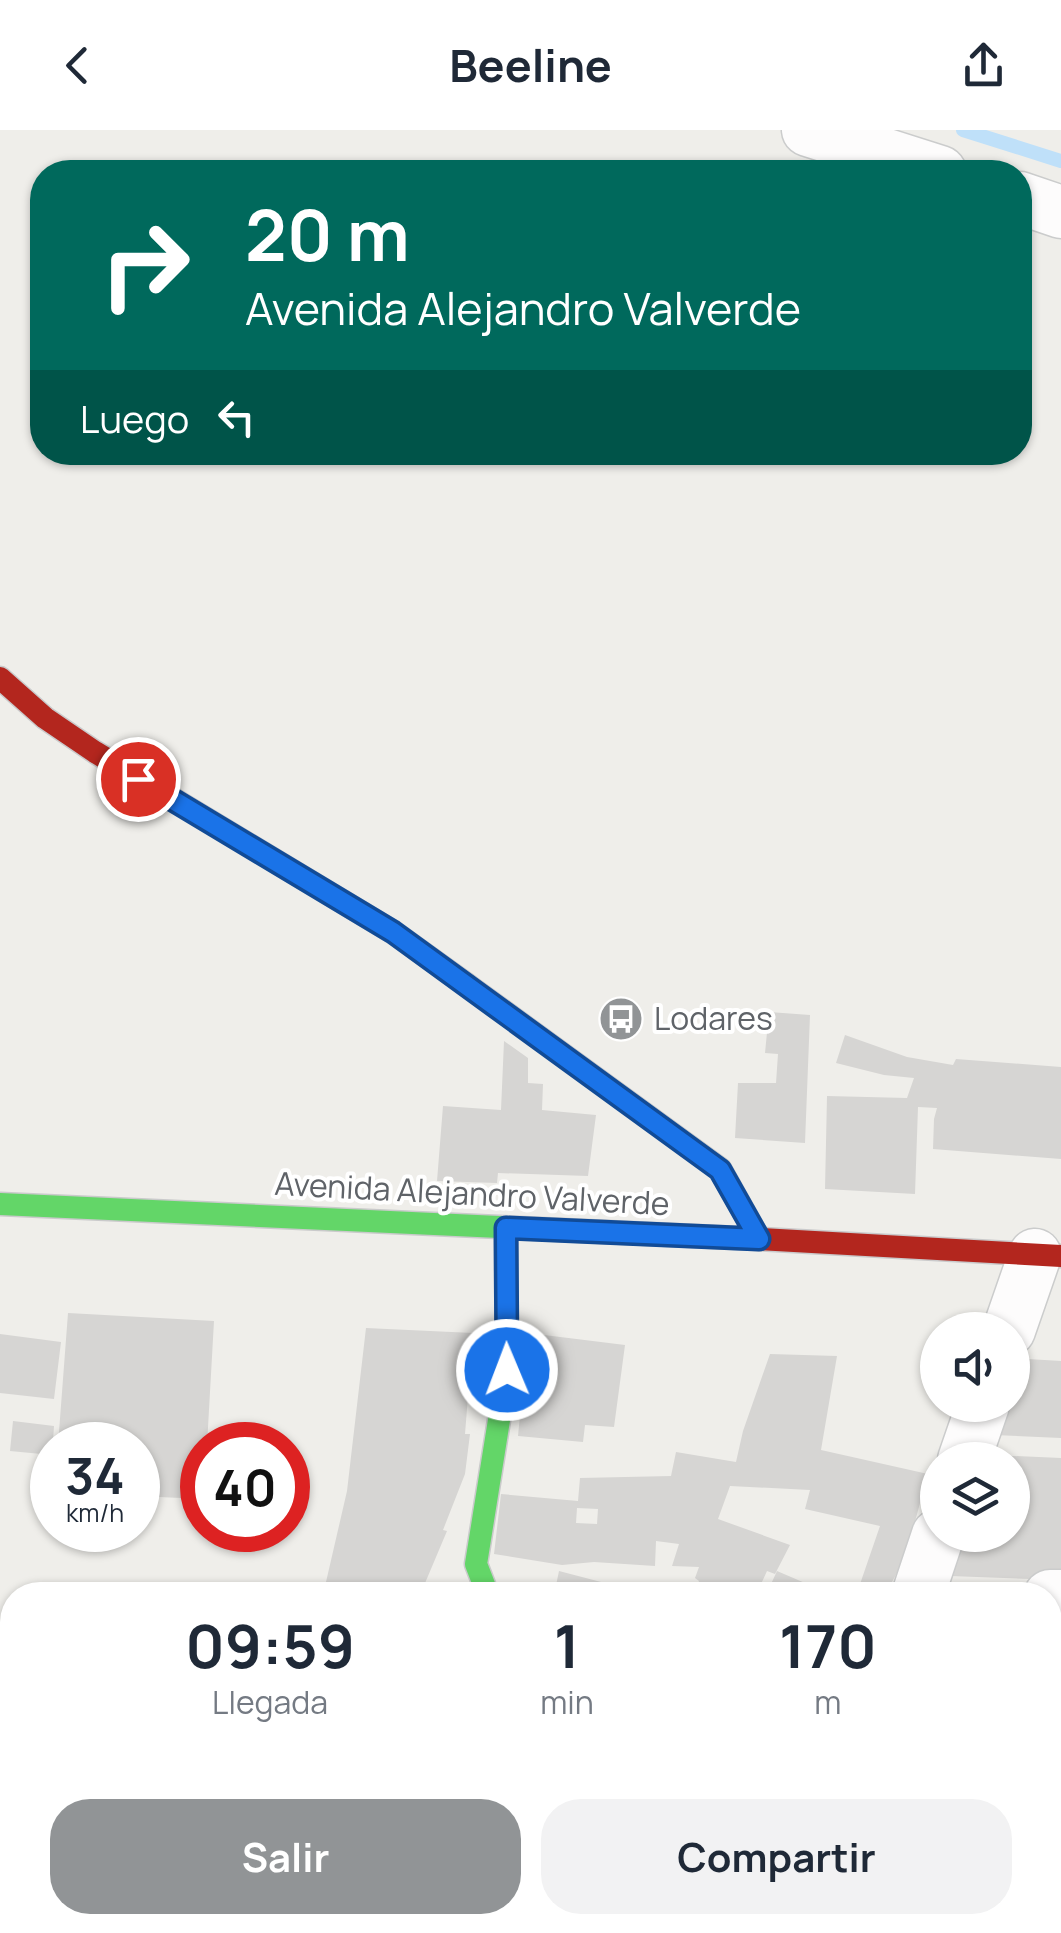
<!DOCTYPE html>
<html lang="es">
<style>
body{margin:0;font-family:Manrope,sans-serif;background:#f2f2f3;color:#1f2937;height:100vh;display:flex;flex-direction:column;font-size:38px;white-space:nowrap}
*{box-sizing:border-box;margin:0}
p{font-size:32px;color:#747a83}
.icon{flex:none;width:55px;height:55px;fill:none;stroke:currentColor;stroke-width:2;stroke-linecap:round;stroke-linejoin:round}
.map{position:relative;flex:1;overflow:hidden}
.panel{position:absolute;left:0px;top:1452px;width:1062px;height:352px;display:flex;flex-direction:column;background:#fff;border-radius:40px 40px 0 0;box-shadow:0 2px 8px #0004}
.panel>*{flex:none}
.top-card{position:absolute;left:30px;top:30px;width:1002px;height:305px;border-radius:40px;box-shadow:0 2px 8px #0004;background:#00695c;color:#fff;overflow:hidden}
.tools{position:absolute;left:920px;top:1182px;display:grid;gap:20px}
.tools a{display:grid;place-items:center;width:110px;height:110px;border-radius:50%;background:#fff;box-shadow:0 2px 8px #0004;font-size:50px}
.speed{position:absolute;left:30px;top:1292px;display:flex;gap:20px;font-size:50px;font-weight:700;text-align:center}
.speed>*{display:grid;place-content:center;width:130px;height:130px;border-radius:50%;background:#fff;box-shadow:0 2px 8px #0004;line-height:1}
.speed small{font-size:25px;font-weight:400}
.speed .limit{border:15px solid #d22;background:#fff;color:#111}
.pin{position:absolute;display:grid;place-items:center;width:85px;height:85px;color:#fff;margin:-42px;border:5px solid #fff;border-radius:50%;box-shadow:0 2px 10px #0007}
.me{position:absolute;width:110px;margin:-55px;rotate:359deg;stroke-linejoin:round;filter:drop-shadow(0 0 8px #0008)}
.turn{display:flex;align-items:center;gap:35px;height:210px;padding:0 50px;font-size:45px}
.turn .icon{width:130px;height:130px;stroke-width:2.5}
.turn b{display:block;font-size:70px;line-height:85px}
.then{display:flex;align-items:center;height:95px;padding:0 50px;background:#0003;gap:20px;font-size:38px}
.eta{display:flex;justify-content:space-evenly;align-items:center;height:170px;text-align:center}
.eta b{font-size:60px;font-weight:700;line-height:70px}
.action{display:flex;gap:20px;margin-top:auto;padding:20px 50px}
.action a{flex:1;height:115px;border-radius:40px;background:#919496;color:#fff;font-size:40px;font-weight:700;line-height:115px;text-align:center}
.action a+a{background:#f2f2f3;color:#1f2937}
header{display:flex;justify-content:space-between;align-items:center;height:130px;padding:0 50px;background:#fff;font-size:45px;font-weight:700}
.map>svg:first-child{display:block}
</style>
<header><svg class="icon" aria-label="back" viewBox="0 0 24 24"><path d="M15 5l-7 7 7 7"/></svg>Beeline<svg class="icon" aria-label="share" viewBox="0 0 24 24"><path d="M12 15V3M7 8l5-5 5 5M5 13v7h14v-7"/></svg></header>
<div class="map">
<svg width="1061" height="1803" viewBox="0 0 1061 1803">
<rect width="100%" height="100%" fill="#efeeea"/>
<g fill="none" stroke-linecap="round" stroke-linejoin="round">
<path stroke="#bfe0f9" stroke-width="14" d="M963,0L1061,31"/>
</g>
<path fill="#d6d5d3" fill-rule="evenodd" d="M769,882L810,885L805,1013L735,1008L738,953H776L778,924L765,923Z
M845,905L907,927L953,935L956,929L1061,937V1029L933,1019L934,989L937,978L918,977L915,1064L825,1059L827,966L907,968L914,948L884,945L836,933Z
M504,911L528,928V953L543,954L542,980L596,985L588,1046L498,1043L497,1053L437,1051L443,976L501,980Z
M68,1183L214,1191L207,1315H202V1369L138,1366V1315H58Z
M366,1198L473,1203L465,1304H470L465,1344L443,1400L447,1401L420,1465H323L347,1361Z
M528,1203L625,1215L614,1297L585,1295L583,1312L518,1306Z
M0,1204L61,1212L54,1269L0,1263Z
M770,1224L837,1226L821,1320L928,1344L905,1428L885,1465H859L862,1459L859,1457L880,1396L805,1379L810,1360L730,1356L718,1389L790,1415L775,1444L767,1441L756,1465H694L699,1451L695,1448L699,1437L672,1436L679,1414L656,1411L655,1436L594,1432L562,1435L494,1424L501,1364L578,1371L580,1348L671,1346L676,1322L736,1332L743,1301ZM577,1378L598,1379L597,1394L576,1393Z
M1028,1229L1061,1231V1308L994,1305L1001,1275H1012V1256Z
M13,1291L54,1296L52,1325L10,1321Z
M991,1325L1061,1328V1450L950,1446L964,1405H1012V1330H989Z
M559,1441L624,1458L622,1465H554Z
M777,1441L833,1465H766Z
M629,1792H646L635,1802L627,1796Z
M664,1792H777L774,1800L782,1802L676,1803L661,1796Z"/>
<g fill="none" stroke-linecap="round" stroke-linejoin="round">
<defs>
<path id="street" d="M808,0L940,42
M1020,68L1061,82
M1009,1200L1035,1125
M964,1330L983,1275
M918,1465L938,1405
M1050,1466H1061
M865,1803L866,1792"/>
<path id="fast" d="M467,855L720,1039L759,1109
M0,1074L760,1109
M488,1465L476,1434L507,1240L506,1098"/>
<path id="jam" d="M0,548L45,588L95,622L393,802L467,855
M760,1109L1061,1126"/>
</defs>
<use href="#street" stroke="#cbcccc" stroke-width="55"/>
<use href="#fast" stroke="#cacacb" stroke-width="25"/>
<use href="#jam" stroke="#cacacb" stroke-width="25"/>
<use href="#street" stroke="#fdfcfc" stroke-width="52"/>
<use href="#fast" stroke="#63d668" stroke-width="22"/>
<use href="#jam" stroke="#b3261e" stroke-width="22"/>
</g>
<g fill="none" stroke-linecap="round" stroke-linejoin="round">
<defs>
<path id="route" d="M138,649L393,802L720,1040L759,1109L506,1098L507,1240"/>
</defs>
<use href="#route" stroke="#114b97" stroke-width="25"/>
<use href="#route" stroke="#1a73e8" stroke-width="18"/>
</g>
<defs>
<symbol id="bus-disc" viewBox="-11 -11 22 22"><circle r="9.5" fill="#919496" stroke="#fff"/><path d="M-5-6H5V4H4V6H2V4H-2V6H-4V4H-5ZM-3.5-4V0h7V-4ZM-3.5 1.2v1.5H-2V1.2ZM2 1.2v1.5H3.5V1.2Z" fill="#fff"/></symbol>
</defs>
<g fill-rule="evenodd">
<use href="#bus-disc" x="596" y="864" width="50" height="50"/>
</g>
<g text-anchor="middle" stroke-width="8" stroke-linejoin="round" paint-order="stroke">
<g font-size="32" fill="#5f6368" stroke="#fff" text-anchor="start">
<text x="654" y="900">Lodares</text>
</g>
<g font-size="32" fill="#5f6368" stroke="#fff">
<text transform="translate(472 1064) rotate(3)" y="11">Avenida Alejandro Valverde</text>
</g>
</g>
</svg>
<div class="tools">
<a><svg class="icon" aria-label="sound" viewBox="0 0 24 24"><path d="M4 9h4l5-4v14l-5-4H4zM17 9q2 3 0 6"/></svg></a>
<a><svg class="icon" aria-label="layers" viewBox="0 0 24 24"><path d="M12 4l9 5-9 5-9-5zM3 14l9 5 9-5"/></svg></a>
</div>
<div class="speed"><div>34<small>km/h</small></div><div class="limit">40</div></div>
<div class="pin" style="left:138px;top:649px;background:#d93025"><svg class="icon" aria-label="arrive" viewBox="0 0 24 24"><path d="M6 21V4h12l-3 4 3 4H6"/></svg></div>
<svg class="me" style="left:507px;top:1240px" viewBox="-20 -20 40 40"><circle r="17" fill="#1a73e8" stroke="#fff" stroke-width="3"/><path d="M0-11L8 9 0 5-8 9z" fill="#fff"/></svg>
<div class="top-card">
<div class="turn"><svg class="icon" aria-label="right" viewBox="0 0 24 24"><path d="M7 20v-9h11M14 6l5 5-5 5"/></svg><div><b>20 m</b>Avenida Alejandro Valverde</div></div>
<div class="then">Luego<svg class="icon" aria-label="left" viewBox="0 0 24 24"><path d="M17 20v-9H6M10 6l-5 5 5 5"/></svg></div>
</div>
<section class="panel">
<div class="eta">
<div><b>09:59</b><p>Llegada</p></div>
<div><b>1</b><p>min</p></div>
<div><b>170</b><p>m</p></div>
</div>
<div class="action"><a>Salir</a><a>Compartir</a></div>
</section>
</div>
